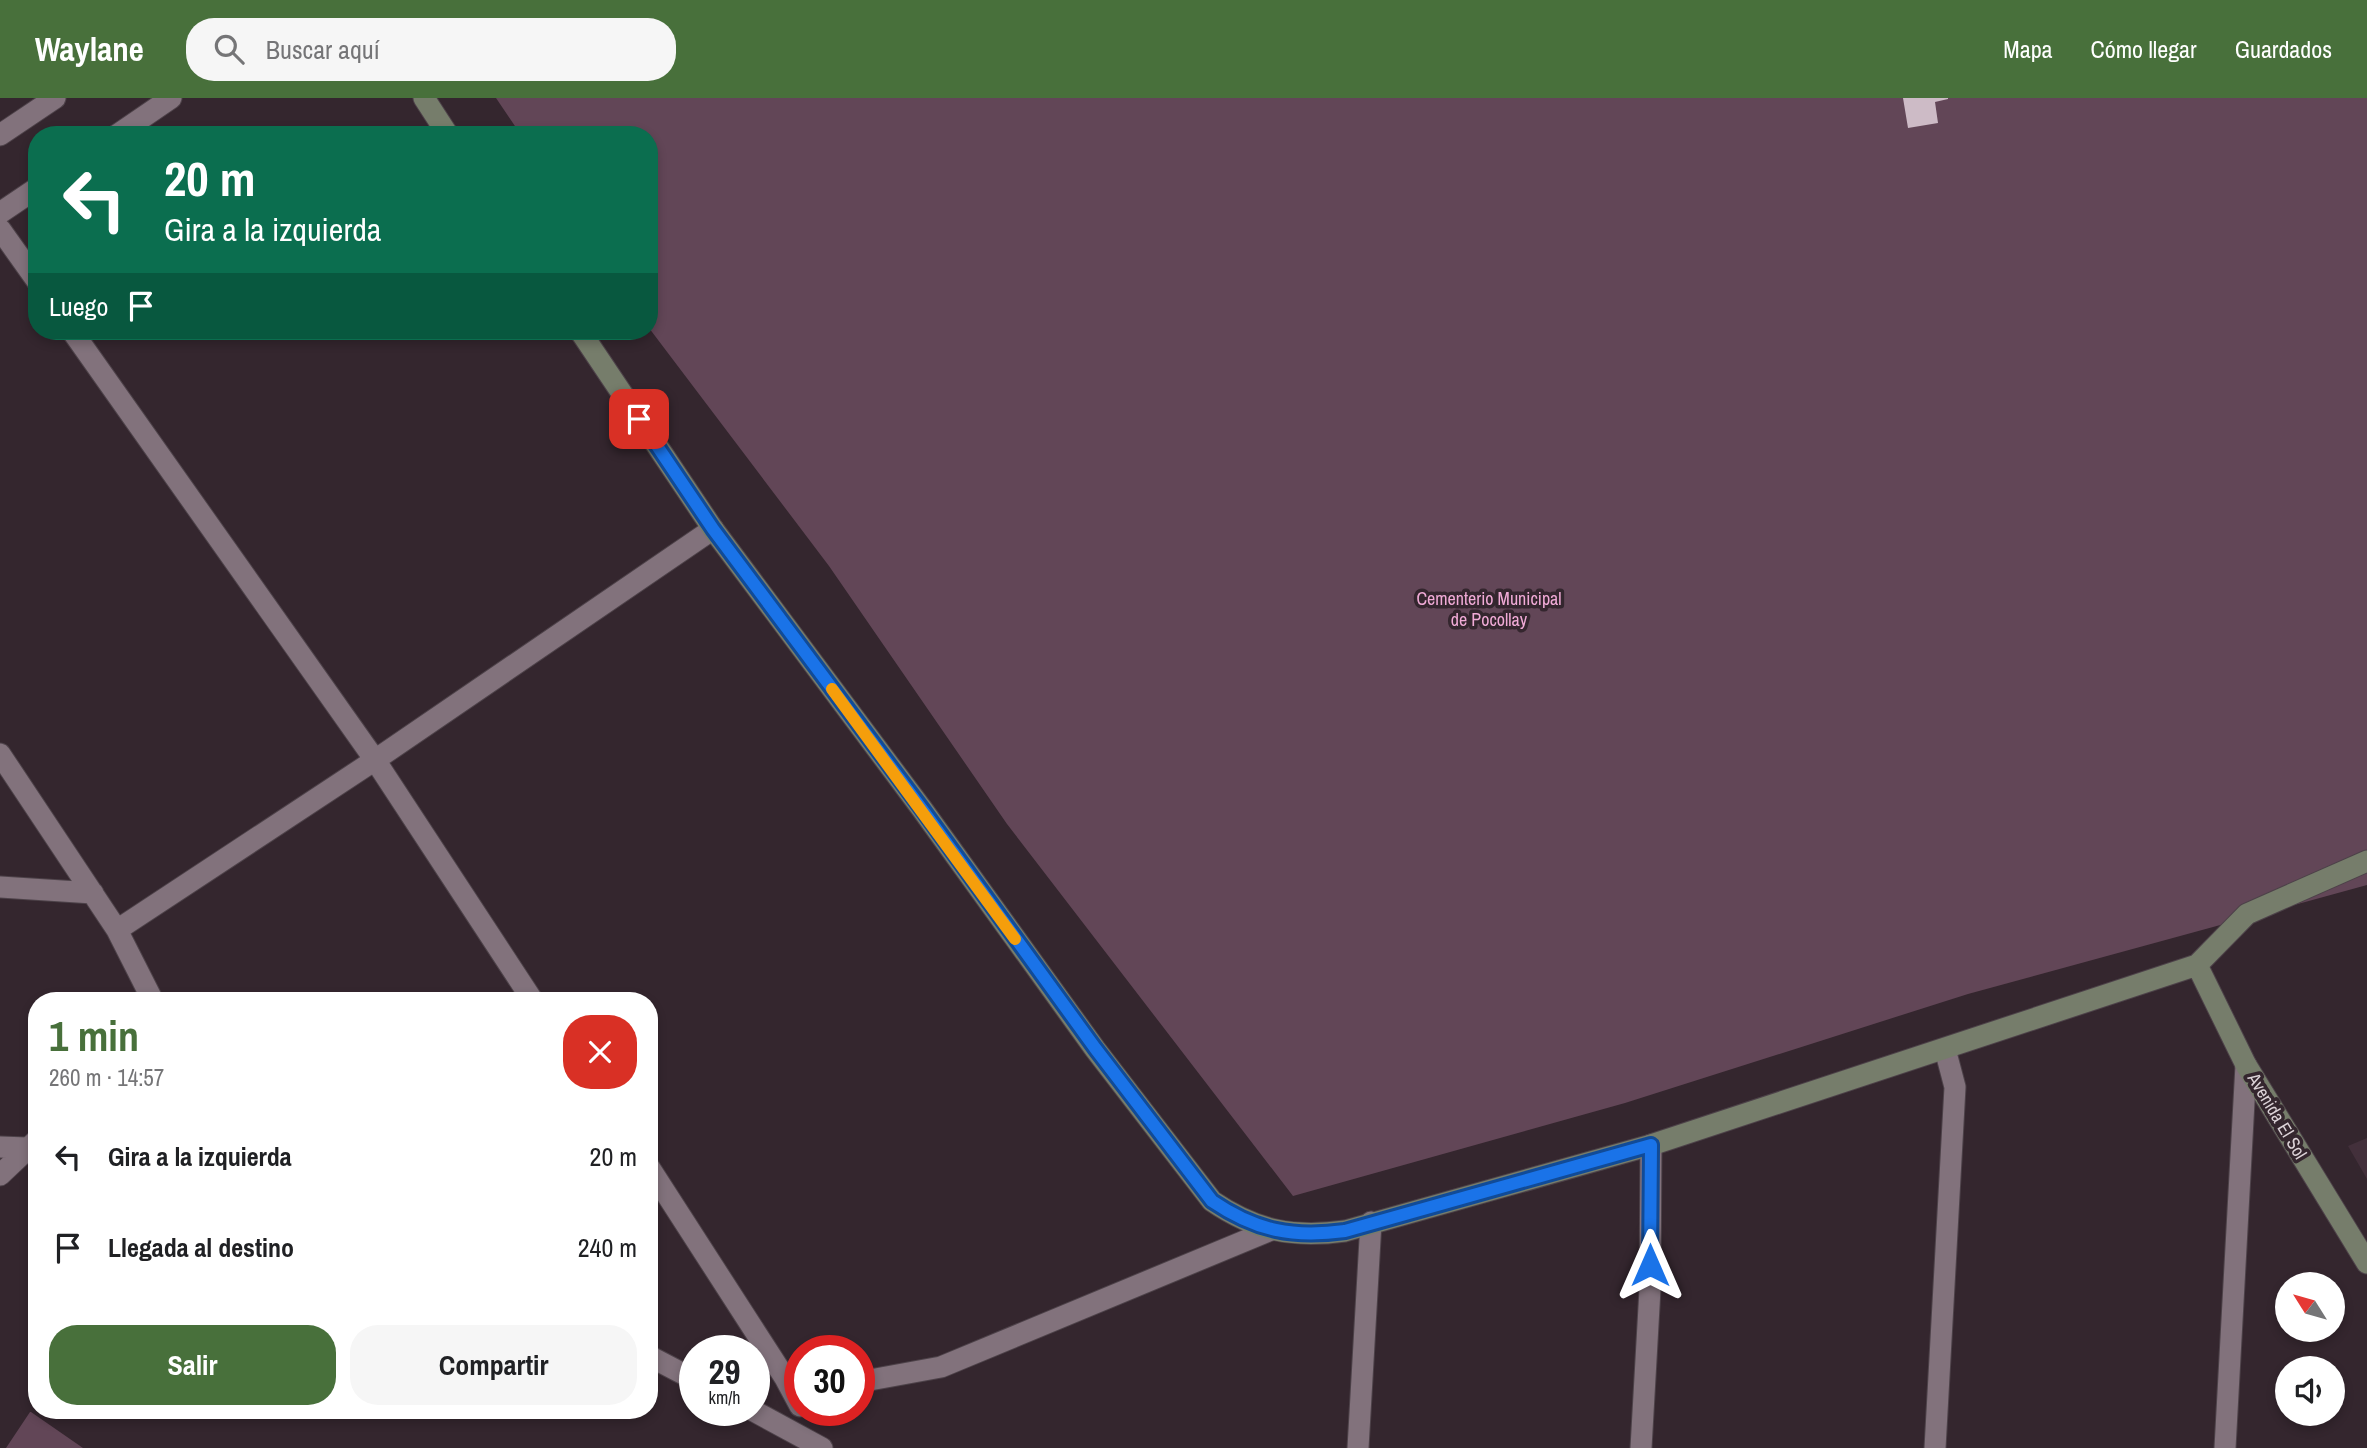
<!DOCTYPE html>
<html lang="es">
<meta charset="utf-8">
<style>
body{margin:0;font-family:"Archivo Narrow",sans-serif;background:#f6f6f6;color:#202124;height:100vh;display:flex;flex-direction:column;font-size:26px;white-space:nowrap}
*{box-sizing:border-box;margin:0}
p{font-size:23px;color:#757577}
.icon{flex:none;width:38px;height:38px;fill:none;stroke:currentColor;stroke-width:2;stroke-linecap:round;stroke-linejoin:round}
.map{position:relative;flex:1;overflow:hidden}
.drawer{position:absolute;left:28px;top:894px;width:630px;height:427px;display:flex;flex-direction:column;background:#fff;border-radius:28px;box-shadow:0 4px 10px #0003}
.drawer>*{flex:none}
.banner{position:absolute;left:28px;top:28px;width:630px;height:214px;border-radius:28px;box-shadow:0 4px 10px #0003;background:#0b6e4f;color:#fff;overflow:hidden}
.needle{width:46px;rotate:307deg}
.tools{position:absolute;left:2275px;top:1174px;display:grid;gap:14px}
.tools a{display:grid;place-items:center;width:70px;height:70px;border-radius:50%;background:#fff;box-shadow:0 4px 10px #0003;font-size:35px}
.speed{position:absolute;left:679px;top:1237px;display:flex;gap:14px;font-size:35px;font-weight:700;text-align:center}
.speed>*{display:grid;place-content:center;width:91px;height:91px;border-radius:50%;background:#fff;box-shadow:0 4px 10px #0003;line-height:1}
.speed small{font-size:18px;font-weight:400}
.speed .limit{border:10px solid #d22;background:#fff;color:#111}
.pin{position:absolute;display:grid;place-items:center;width:60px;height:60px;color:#fff;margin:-30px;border-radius:14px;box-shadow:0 4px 10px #0006}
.me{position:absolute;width:77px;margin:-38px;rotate:0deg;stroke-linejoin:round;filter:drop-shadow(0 0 5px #0008)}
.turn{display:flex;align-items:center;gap:24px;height:147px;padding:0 21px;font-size:32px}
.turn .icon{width:91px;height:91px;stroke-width:2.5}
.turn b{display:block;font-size:49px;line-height:60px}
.then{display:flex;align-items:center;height:66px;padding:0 21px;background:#0003;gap:14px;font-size:26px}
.round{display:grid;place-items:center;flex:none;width:74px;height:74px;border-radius:28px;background:#f6f6f6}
.head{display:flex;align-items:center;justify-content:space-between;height:119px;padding:0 21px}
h1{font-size:42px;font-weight:800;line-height:52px;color:#48703b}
.action{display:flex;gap:14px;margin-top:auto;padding:14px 21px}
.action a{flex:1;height:80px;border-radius:28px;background:#48703b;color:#fff;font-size:28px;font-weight:800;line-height:80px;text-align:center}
.action a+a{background:#f6f6f6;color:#202124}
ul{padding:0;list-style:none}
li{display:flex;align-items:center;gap:21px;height:91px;padding:0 21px}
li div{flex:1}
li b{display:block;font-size:26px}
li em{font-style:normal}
header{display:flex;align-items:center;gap:42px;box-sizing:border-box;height:98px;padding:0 35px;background:#48703b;color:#fff}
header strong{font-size:33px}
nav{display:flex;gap:38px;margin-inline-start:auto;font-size:24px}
.search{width:490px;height:63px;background:#f6f6f6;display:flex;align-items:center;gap:18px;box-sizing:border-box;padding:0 24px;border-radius:28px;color:#757577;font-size:26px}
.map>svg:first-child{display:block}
</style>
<header>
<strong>Waylane</strong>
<div class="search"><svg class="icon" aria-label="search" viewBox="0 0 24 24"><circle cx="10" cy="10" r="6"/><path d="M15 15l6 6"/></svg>Buscar aquí</div>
<nav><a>Mapa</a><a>Cómo llegar</a><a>Guardados</a></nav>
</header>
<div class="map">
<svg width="2367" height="1350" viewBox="0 0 2367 1350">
<rect width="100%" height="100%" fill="#34262e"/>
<path fill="#43303b" d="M2367,1040V1081L2348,1048Z"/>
<path fill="#624657" d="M496,0H2367V787L1968,896L1625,1005L1293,1098L1007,726L829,468L649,230V37H521Z
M30,1314H31L83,1350H6Z"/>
<path fill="#cdbbc6" d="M1903,0H1948V1L1935,4L1938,25L1908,30Z"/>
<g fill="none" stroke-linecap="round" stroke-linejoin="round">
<defs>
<path id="street" d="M0,37L55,0
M117,37L171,0
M0,115L37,90
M0,131L37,183
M72,233L375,662L533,903
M0,656L117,832L153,903
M0,789L93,795
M117,832L375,662L713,431
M0,1049L27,1050
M649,1069L785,1280L800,1308
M0,1077L37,1042
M649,1258L695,1282
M859,1284L941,1269L1271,1132
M752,1312L822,1350
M1358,1350L1371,1124
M1641,1350L1650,1191L1651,1047
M1935,1350L1955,989L1945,951
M2225,1350L2246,967"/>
<path id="secondary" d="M424,0L448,37
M580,233L713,431L922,711L1095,951L1212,1103C1256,1133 1293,1140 1345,1133L1651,1047L2197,867L2247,816L2367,763
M2197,867L2246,967L2367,1165"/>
</defs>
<use href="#street" stroke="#4d4249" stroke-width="23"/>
<use href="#secondary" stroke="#4d4249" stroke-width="23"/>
<use href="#street" stroke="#82727c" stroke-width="21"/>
<use href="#secondary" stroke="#767d6b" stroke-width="21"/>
</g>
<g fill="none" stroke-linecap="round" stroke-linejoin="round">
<defs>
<path id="route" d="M639,321L713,431L922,711L1095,950L1212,1103C1256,1133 1293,1140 1345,1133L1651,1047L1650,1167"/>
</defs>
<use href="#route" stroke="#114b97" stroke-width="18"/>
<use href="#route" stroke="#1a73e8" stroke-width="12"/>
<path stroke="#f59e0b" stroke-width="12" d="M832,591L1015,841"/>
</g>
<g text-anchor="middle" stroke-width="7" stroke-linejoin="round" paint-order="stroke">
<g font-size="18" fill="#f1abd7" stroke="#34262e">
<text x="1489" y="507">Cementerio Municipal<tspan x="1489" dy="21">de Pocollay</tspan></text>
</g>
<g font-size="18" fill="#dbd2d7" stroke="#34262e">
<text transform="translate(2277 1018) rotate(59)" y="6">Avenida El Sol</text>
</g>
</g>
</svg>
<div class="tools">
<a><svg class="needle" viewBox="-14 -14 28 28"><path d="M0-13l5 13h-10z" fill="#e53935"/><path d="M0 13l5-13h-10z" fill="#757577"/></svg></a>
<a><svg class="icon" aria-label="sound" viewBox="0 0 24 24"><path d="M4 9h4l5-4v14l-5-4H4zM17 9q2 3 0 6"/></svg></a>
</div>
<div class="speed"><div>29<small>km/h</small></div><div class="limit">30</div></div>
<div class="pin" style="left:639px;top:321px;background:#d93025"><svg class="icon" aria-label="arrive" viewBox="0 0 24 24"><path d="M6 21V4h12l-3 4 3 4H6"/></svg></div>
<svg class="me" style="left:1650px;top:1167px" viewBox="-20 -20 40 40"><path d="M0-17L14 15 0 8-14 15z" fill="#1a73e8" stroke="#fff" stroke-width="4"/></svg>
<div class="banner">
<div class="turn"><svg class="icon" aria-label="left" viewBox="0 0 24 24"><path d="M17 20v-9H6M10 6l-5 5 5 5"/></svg><div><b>20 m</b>Gira a la izquierda</div></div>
<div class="then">Luego<svg class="icon" aria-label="arrive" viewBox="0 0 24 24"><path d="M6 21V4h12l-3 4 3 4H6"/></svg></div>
</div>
<section class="drawer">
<div class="head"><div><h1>1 min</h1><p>260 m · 14:57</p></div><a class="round" style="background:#d93025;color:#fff"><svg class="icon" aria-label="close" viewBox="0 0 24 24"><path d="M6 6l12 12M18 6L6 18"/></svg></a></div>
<ul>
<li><svg class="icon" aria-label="left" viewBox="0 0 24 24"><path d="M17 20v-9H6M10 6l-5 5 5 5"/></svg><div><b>Gira a la izquierda</b></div><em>20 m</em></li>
<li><svg class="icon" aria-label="arrive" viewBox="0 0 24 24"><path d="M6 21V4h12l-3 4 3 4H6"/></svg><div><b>Llegada al destino</b></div><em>240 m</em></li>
</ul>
<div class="action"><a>Salir</a><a>Compartir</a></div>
</section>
</div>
